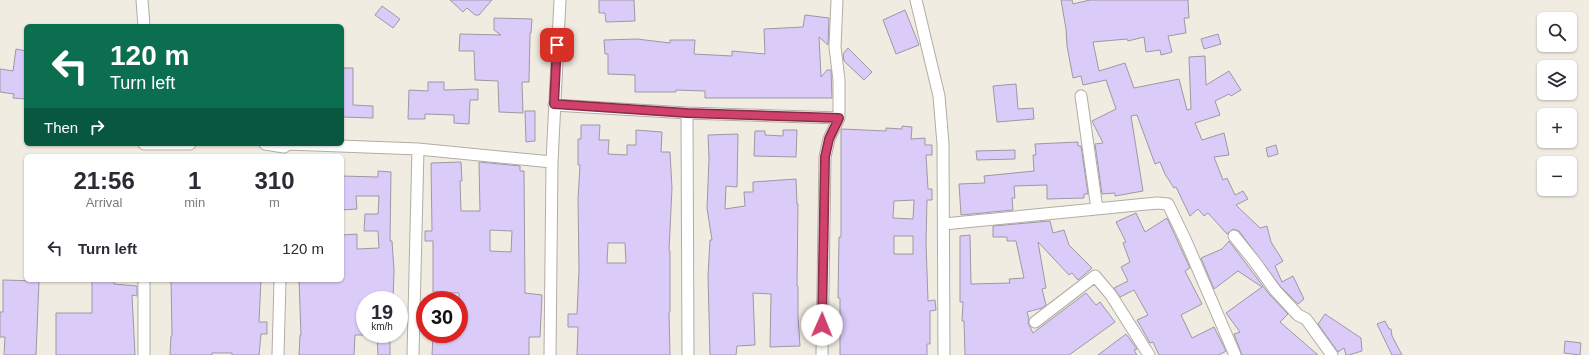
<!DOCTYPE html>
<meta charset="utf-8">
<style>
body{margin:0;font-family:Arial,sans-serif;background:#f7f7f7;color:#2b2b33;height:100vh;display:flex;flex-direction:column;font-size:15px;white-space:nowrap}
*{box-sizing:border-box;margin:0}
p{font-size:13px;color:#7c7c81}
.icon{flex:none;width:22px;height:22px;fill:none;stroke:currentColor;stroke-width:2;stroke-linecap:round;stroke-linejoin:round}
.map{position:relative;flex:1;overflow:hidden}
.panel{position:absolute;left:24px;top:154px;width:320px;height:128px;display:flex;flex-direction:column;background:#fff;border-radius:6px;box-shadow:0 1px 3px #0004}
.panel>*{flex:none}
.banner{position:absolute;left:24px;top:24px;width:320px;height:122px;border-radius:6px;box-shadow:0 1px 3px #0004;background:#0b6e4f;color:#fff;overflow:hidden}
.fabs{position:absolute;left:1537px;top:12px;display:grid;gap:8px}
.fabs a{display:grid;place-items:center;width:40px;height:40px;border-radius:6px;background:#fff;box-shadow:0 1px 3px #0004;font-size:20px}
.speed{position:absolute;left:356px;top:291px;display:flex;gap:8px;font-size:20px;font-weight:700;text-align:center}
.speed>*{display:grid;place-content:center;width:52px;height:52px;border-radius:50%;background:#fff;box-shadow:0 1px 3px #0004;line-height:1}
.speed small{font-size:10px;font-weight:400}
.speed .limit{border:6px solid #d22;background:#fff;color:#111}
.pin{position:absolute;display:grid;place-items:center;width:34px;height:34px;color:#fff;margin:-17px;border-radius:8px;box-shadow:0 2px 6px #0006}
.me{position:absolute;width:44px;margin:-22px;rotate:1deg;stroke-linejoin:round;filter:drop-shadow(0 0 3px #0008)}
.turn{display:flex;align-items:center;gap:14px;height:84px;padding:0 20px;font-size:18px}
.turn .icon{width:52px;height:52px;stroke-width:2.5}
.turn b{display:block;font-size:28px;line-height:34px}
.then{display:flex;align-items:center;height:38px;padding:0 20px;background:#0003;gap:8px;font-size:15px}
.eta{display:flex;justify-content:space-evenly;align-items:center;height:68px;text-align:center}
.eta b{font-size:24px;font-weight:700;line-height:28px}
ul{padding:0;list-style:none}
li{display:flex;align-items:center;gap:12px;height:52px;padding:0 20px}
li div{flex:1}
li b{display:block;font-size:15px}
li em{font-style:normal}
.map>svg:first-child{display:block}
</style>
<div class="map">
<svg width="1589" height="355" viewBox="0 0 1589 355">
<rect width="100%" height="100%" fill="#f0ece2"/>
<path fill="#dbcbf9" stroke="#9c99a3" fill-rule="evenodd" d="M450,0H492L479,15H475L467,8L463,12Z
M599,0H634L635,21L606,22L605,13H599Z
M1061,0H1072L1073,4L1090,0H1188L1189,18H1184L1186,33L1168,36L1172,52L1161,55L1160,50L1146,52L1144,37L1128,41L1127,39L1093,42L1099,71L1125,63L1134,88L1179,79L1187,110L1191,109L1189,57L1205,56L1206,85L1229,71L1241,90L1231,96L1229,94L1215,101L1220,115L1195,123L1202,140L1224,133L1229,155L1214,157L1223,180L1227,178L1235,195L1243,191L1248,199L1236,205L1260,228L1267,226L1271,242L1283,261L1275,266L1282,282L1293,276L1304,299L1298,304L1280,286L1239,231L1233,229L1227,234L1208,213L1204,216L1198,209L1190,216L1176,187L1174,188L1165,174L1160,162L1155,164L1137,115L1131,116L1143,191L1115,196V193L1102,194L1095,144L1103,143L1092,121L1116,109L1106,80L1083,85L1081,76L1073,78L1067,46L1066,29Z
M382,6L400,19L393,28L375,15Z
M905,10L919,45L896,54L883,20Z
M805,15L829,18L828,45L819,37L821,77L827,70H831L832,98H705V91L676,90V92H635V75L608,74V54H605L604,40L637,39L670,43V40H695L694,54L732,56V51L765,54L764,29L803,27Z
M494,18L532,19L531,33H530L529,82H522L523,113L499,112L498,81L475,80L474,51H459L460,34L501,35L494,30Z
M1218,34L1221,44L1204,49L1201,39Z
M848,48L872,72L864,80L844,61L843,54Z
M16,49L26,51V99L13,98L14,94L0,92V69L13,71Z
M342,68H353V105L373,106V118L342,117Z
M428,82H444V90L478,89V100H470L469,124L454,123V115L425,114V119H408L409,90L428,91Z
M1016,84L1018,109L1033,108L1034,119L997,122L993,86Z
M525,111H535V141L526,142Z
M581,125H600L599,140H609L608,154L627,155V145H636V130L662,132L661,152H670L672,188L669,251H670V312H669L670,355H577L578,327H568V314H577L579,270L578,199L580,165H578V139H581ZM608,243H625L626,263H607Z
M902,126L912,127L911,139L925,138V145H932V155H926L928,189H932V200H927L926,242L928,301L935,300L936,310L930,311V344H927V355H840V298H838L839,237H841V131L842,129L886,131V128L902,129ZM914,200L913,219L893,218L894,201ZM894,236H913V254H894Z
M783,130H797L796,157L754,156L755,131H765V135L783,136Z
M738,134L737,187L726,186L725,209L745,206L744,192H753V182L796,179L797,204H798L797,286H798V316L800,346L770,347L771,294L753,293L755,345L737,346L736,355H710L708,276L710,240H712L707,208L709,158L708,135Z
M1078,142V146H1081L1088,194H1084V198L1047,199V185L1014,186L1015,198H1012L1013,210L961,215L959,184L985,183L984,176L1034,171L1033,155H1036L1035,144Z
M1276,145L1278,154L1268,157L1266,148Z
M1015,150V159L977,160L976,151Z
M461,162L462,181H460L461,211H480L479,162L520,166V171H524L525,293L542,295L540,337H529V355H432L433,336L455,337L454,334H459V293L433,292V241H425V231H432L431,163ZM490,230L512,231L511,252L490,251Z
M378,171L391,172L390,241H392L394,270L393,300H365V335H355L354,355H299L300,335H301L299,280H342V235L357,234V249L379,248L378,231H364L365,214H378L379,196H356L357,209L342,210V176L378,177Z
M1136,213L1145,232L1167,218L1190,268L1185,271L1202,304L1181,315L1192,338L1214,327L1226,351L1219,355H1159L1153,342L1150,343L1137,320L1148,315L1134,290L1120,297L1114,288L1128,281L1121,267L1130,262L1123,243L1126,242L1116,222Z
M1050,221L1053,233L1064,230L1069,245L1092,268L1078,280L1072,273L1069,275L1038,242L1046,288L1042,289L1046,305L1042,308L1027,312L1029,319L1028,323L1033,333L1086,293L1096,305L1100,302L1115,322L1069,355H965L964,321H962L963,302H960V236L970,235L971,284L1010,283L1009,279L1024,278L1016,241H1007V237H993V226Z
M1229,241L1269,294L1288,314L1280,322L1318,355H1242L1234,334L1240,332L1226,313L1262,287L1238,271L1214,289L1201,258L1222,249Z
M3,280L39,281L36,355H4L5,337H0V312H3Z
M171,280L247,281V280H261L259,322H267V334H261L259,355H232V353H212V355H170L171,336H172Z
M92,281H114V284L137,286V296L132,295L135,355H56V313H92Z
M1325,314L1361,338L1362,351L1349,355H1346L1344,348L1338,352L1318,324Z
M1385,321L1389,329H1391L1392,336L1402,355H1392L1377,324Z
M377,334H390V355H378Z
M1126,334L1137,349L1134,350L1137,355H1098Z
M1565,341L1581,343L1580,355L1564,353Z"/>
<g fill="none" stroke-linecap="round" stroke-linejoin="round">
<defs>
<path id="street" d="M142,0L144,26
M916,0L939,96L943,144L944,355
M1081,96L1097,209
M554,105L687,113L839,118
M687,113L688,355
M144,144H190
M265,144L284,147L288,144L418,149L552,162
M944,224L1157,203L1168,204L1185,239L1235,355
M1234,236L1255,262L1275,290L1298,315L1306,319L1332,355
M144,280V355
M1035,322L1095,276L1111,295L1149,355
M278,355L280,280
M413,355L418,149
M550,355L552,162L560,0
M822,355L825,157L829,139L839,118V80L835,47L837,0"/>
</defs>
<use href="#street" stroke="#b1ada3" stroke-width="13"/>
<use href="#street" stroke="#fff" stroke-width="11"/>
</g>
<g fill="none" stroke-linecap="round" stroke-linejoin="round">
<defs>
<path id="route" d="M557,45L554,104L687,113L839,118L829,139L825,157L822,325"/>
</defs>
<use href="#route" stroke="#872b46" stroke-width="10"/>
<use href="#route" stroke="#d0426c" stroke-width="7"/>
</g>
</svg>
<div class="fabs">
<a><svg class="icon" aria-label="search" viewBox="0 0 24 24"><circle cx="10" cy="10" r="6"/><path d="M15 15l6 6"/></svg></a>
<a><svg class="icon" aria-label="layers" viewBox="0 0 24 24"><path d="M12 4l9 5-9 5-9-5zM3 14l9 5 9-5"/></svg></a>
<a>+</a>
<a>−</a>
</div>
<div class="speed"><div>19<small>km/h</small></div><div class="limit">30</div></div>
<div class="pin" style="left:557px;top:45px;background:#d93025"><svg class="icon" aria-label="arrive" viewBox="0 0 24 24"><path d="M6 21V4h12l-3 4 3 4H6"/></svg></div>
<svg class="me" style="left:822px;top:325px" viewBox="-20 -20 40 40"><circle r="19" fill="#fff"/><path d="M0-13L10 11 0 6-10 11z" fill="#d0426c"/></svg>
<div class="banner">
<div class="turn"><svg class="icon" aria-label="left" viewBox="0 0 24 24"><path d="M17 20v-9H6M10 6l-5 5 5 5"/></svg><div><b>120 m</b>Turn left</div></div>
<div class="then">Then<svg class="icon" aria-label="right" viewBox="0 0 24 24"><path d="M7 20v-9h11M14 6l5 5-5 5"/></svg></div>
</div>
<section class="panel">
<div class="eta">
<div><b>21:56</b><p>Arrival</p></div>
<div><b>1</b><p>min</p></div>
<div><b>310</b><p>m</p></div>
</div>
<ul>
<li><svg class="icon" aria-label="left" viewBox="0 0 24 24"><path d="M17 20v-9H6M10 6l-5 5 5 5"/></svg><div><b>Turn left</b></div><em>120 m</em></li>
</ul>
</section>
</div>
